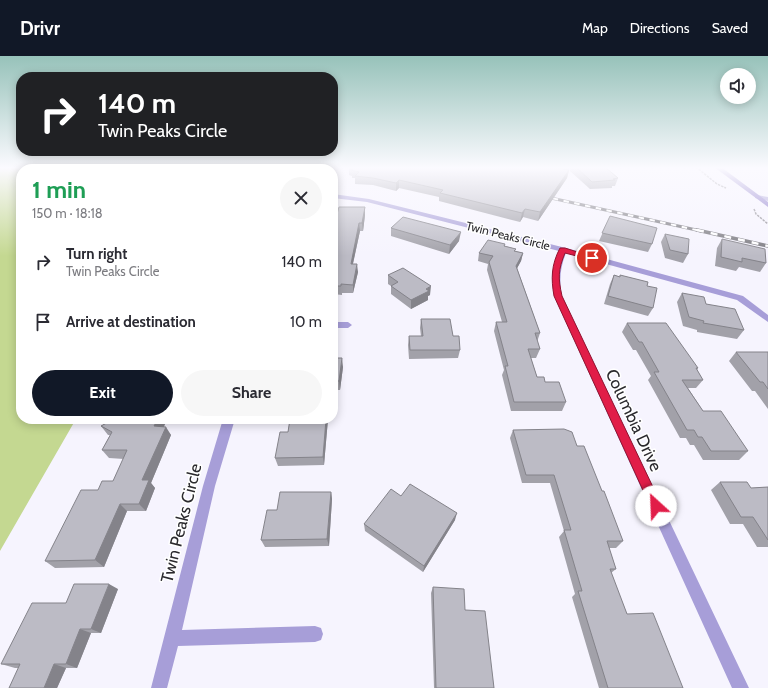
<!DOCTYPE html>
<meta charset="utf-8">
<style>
body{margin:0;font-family:Cabin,sans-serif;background:#f7f7f7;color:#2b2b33;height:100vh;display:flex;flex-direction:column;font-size:15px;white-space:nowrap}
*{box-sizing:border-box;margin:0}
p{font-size:13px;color:#7c7c81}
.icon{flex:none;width:22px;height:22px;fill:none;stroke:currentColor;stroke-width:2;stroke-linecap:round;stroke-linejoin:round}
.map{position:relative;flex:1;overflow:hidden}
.panel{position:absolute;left:16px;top:108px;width:322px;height:260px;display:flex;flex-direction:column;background:#fff;border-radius:16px;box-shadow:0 2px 10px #0003}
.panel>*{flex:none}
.hud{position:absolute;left:16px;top:16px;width:322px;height:84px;border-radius:16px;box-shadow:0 2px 10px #0003;background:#202124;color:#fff;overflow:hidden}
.buttons{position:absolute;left:720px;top:12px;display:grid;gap:8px}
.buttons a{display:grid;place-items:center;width:36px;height:36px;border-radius:50%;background:#fff;box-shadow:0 2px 10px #0003;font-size:20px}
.pin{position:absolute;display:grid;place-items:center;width:34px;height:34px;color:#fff;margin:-17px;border:2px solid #fff;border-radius:50%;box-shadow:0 1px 4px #0007}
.me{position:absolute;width:44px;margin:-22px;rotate:335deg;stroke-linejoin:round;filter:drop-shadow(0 0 3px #0008)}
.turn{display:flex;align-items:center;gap:14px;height:84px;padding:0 16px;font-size:18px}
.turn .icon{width:52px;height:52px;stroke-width:2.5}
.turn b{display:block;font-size:28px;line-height:34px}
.round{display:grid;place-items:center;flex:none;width:42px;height:42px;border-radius:21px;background:#f7f7f7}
.head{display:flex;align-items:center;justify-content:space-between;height:68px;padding:0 16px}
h1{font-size:24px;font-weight:700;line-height:30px;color:#1e9e55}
.cta{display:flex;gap:8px;margin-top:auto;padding:8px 16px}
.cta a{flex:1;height:46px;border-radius:24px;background:#111827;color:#fff;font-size:16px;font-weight:700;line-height:46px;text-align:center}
.cta a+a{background:#f7f7f7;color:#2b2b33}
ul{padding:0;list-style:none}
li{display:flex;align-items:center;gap:12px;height:60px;padding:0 16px}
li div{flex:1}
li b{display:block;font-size:15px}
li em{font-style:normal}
header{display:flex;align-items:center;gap:24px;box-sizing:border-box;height:56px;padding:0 20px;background:#111827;color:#fff}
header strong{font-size:19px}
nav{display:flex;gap:22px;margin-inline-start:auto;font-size:14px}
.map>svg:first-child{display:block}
</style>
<header>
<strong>Drivr</strong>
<nav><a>Map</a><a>Directions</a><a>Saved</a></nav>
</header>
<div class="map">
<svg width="768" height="632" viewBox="0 0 768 632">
<rect width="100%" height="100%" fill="#f6f4fe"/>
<path fill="#c4d891" d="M0,111H223V113H21V363H76L0,495Z"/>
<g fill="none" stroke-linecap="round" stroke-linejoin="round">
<path stroke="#8d8b92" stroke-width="1.5" stroke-dasharray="2.5 1" stroke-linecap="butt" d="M696,111L717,128L726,132
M754,153L756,158L768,168"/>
<path fill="#a79ed8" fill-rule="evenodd" d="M757,139L768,141V145L755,142V140Z"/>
<path fill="#a79ed8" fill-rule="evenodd" d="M322,111H328L329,113H323Z
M542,111H577L561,116Z
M333,138L369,143L566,192L743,240L768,259V266L737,244L566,197C560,212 559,224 562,240L749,632H732L554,240L552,217L559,195L367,146L333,142Z
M333,266H348L352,269L348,272H333Z
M223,363H235L215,430L182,574L315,570L321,572L323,578L321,584L315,586L178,590L167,632H151L203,430Z"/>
<path fill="#8371c6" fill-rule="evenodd" d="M714,111H721L768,146V151Z"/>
<defs>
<path id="rail-far1" d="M542,140L701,175"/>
<path id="rail" d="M697,174L768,190"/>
</defs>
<use href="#rail-far1" stroke="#7b7a80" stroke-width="3"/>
<use href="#rail" stroke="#7b7a80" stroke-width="3.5"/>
<use href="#rail-far1" stroke="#fff" stroke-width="2" stroke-dasharray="5.5" stroke-linecap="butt"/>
<use href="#rail" stroke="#fff" stroke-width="2.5" stroke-dasharray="7" stroke-linecap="butt"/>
</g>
<path fill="#a2a1a9" d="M255,111H290V113H255Z
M571,111H605L618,122L615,130H612V132L590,133L570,115Z
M349,112L569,114L567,122L538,165L523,161L520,166L439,145V141L399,132L396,135L373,129L355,128V122H352V120L349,119Z
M365,151V159L363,175H360L353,208L358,216L353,237H342V239L333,238V172Z
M610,160L652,188L648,196L599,185Z
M391,172L459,185L449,198L391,180Z
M665,178L688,198L683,207L665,202L661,186Z
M722,183L766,207L760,216L739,211L736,215L715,210L717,192Z
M505,188V190L516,193L515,195L523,197L521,205L517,212L540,277L537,286L540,293L536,302H531L537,321L545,326L566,346L562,355H511L502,319L504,314L494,275L496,266H502L487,214L488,208L478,205L479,197Z
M388,219L430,239L428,240V244L411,253L391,238V230L388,228Z
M614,219L647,230L653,252L648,260L604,248L610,228Z
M682,237L706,248L744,274L737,283L697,276V274L683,270L677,246Z
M421,263L453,280L460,294L458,302L409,303L408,289L409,280H421L420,272Z
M627,267L698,312L697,314L703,324L696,332H688L703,355L748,395L739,404H703L694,389H690L686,382H680L648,324L651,320L636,294H633L622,276Z
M736,296H768V353L755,335H752L729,305Z
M333,302L343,311L340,334H333Z
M114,363H167L164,371L171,379L151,427L155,432L146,455H127L104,511L55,512L45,505L98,434L113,425L124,403L109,402L102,394L110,379H108L101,370Z
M290,363H328L324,409L278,410L275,402L288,376Z
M513,374L577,390L602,435L623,485L616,492H609L616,513L611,517L627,558L683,632H599L572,541L575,538L559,481L564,475L550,427H522L510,382Z
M720,426L751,432L768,431V491H757L743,468H730L711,434Z
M331,436L332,443L329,490L265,491L261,484Z
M401,440L455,464L423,516L365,475L364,468Z
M433,531L465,554L494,632H434L431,537Z
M118,533L101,577H91L77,612H66L57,632H9L19,612H15L1,608L66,547Z"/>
<path fill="#84838a" d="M286,111H290V113H285Z
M569,114L567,122L538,165L540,156Z
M399,124V132L396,135V127Z
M365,151V159L363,175L362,167Z
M525,153L523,161L520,166L522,157Z
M359,167L360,175L351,216V208Z
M461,176L459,185L449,198L450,189Z
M523,197L521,205L514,218L516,210Z
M357,208L358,216L353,237V229Z
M431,230L430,239L428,240V244L411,253V244L426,233Z
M342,302L343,311L340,334L339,325Z
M158,363H167L160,379L154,370Z
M326,363H328L324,409L323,401Z
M166,371L171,379L151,427L155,432L146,455L139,448L142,424Z
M331,436L332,443L329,490L327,483Z
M120,448L127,455L104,511L95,504Z
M457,457L455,464L423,516L424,510Z
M109,528L118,533L101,577L91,573Z
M80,573L91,577L77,612L66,608Z
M54,608L66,612L57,632H44Z"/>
<path fill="#bcbbc5" stroke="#84838a" d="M255,111H286L285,113H268V112Z
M350,111H553L569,114L540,156L525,153L522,157L440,137L443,134L399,124L396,127L373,122L355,120L359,116L351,114L353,113L349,112Z
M576,111H605L618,122L613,123L615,124L592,126Z
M339,151H365L362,167H359L351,208H357L353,229L341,228V230H333V172Z
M610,160L657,172L652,188L602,177Z
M403,161L461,176L450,189L391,172Z
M665,178L689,183L688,198L670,194Z
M722,183L765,193L766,207L742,202V206L721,201Z
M488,184L505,188L504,190L516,193L514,195L523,197L516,210L540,277H535L540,293H528L537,321H544L545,326H559L566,346H514L505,310H508L496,266H507L489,206L493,200L479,197Z
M403,212L431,230L426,233L429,235L411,244L391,230L398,226L388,219Z
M614,219L620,221V219L648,226L647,230L657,232L653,252L608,240Z
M682,237L704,241L706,248L735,253L744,274L703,267L704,265L689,261Z
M421,263H450L453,280H459L460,294H410L409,280H423Z
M627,267H666L698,312H696L703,324H682L703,355H721L748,395H711L702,381H698L694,374H687L654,316H659L642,286H639Z
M736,296H768V333L763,326H760Z
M333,302H342L339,325H333Z
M114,363H158L154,370L166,371L142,424H149L139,448H120L95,504L45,505L81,434H98L102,425H113L127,394H102L112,376L101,370Z
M290,363H326L323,401L275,402L280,376H288Z
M564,373L572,376L577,390H584L602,435H604L623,485H607L616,513H610L627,558L653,557L683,632H608L578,535H582L564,474H571L554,419H526L513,374Z
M720,426H747L751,432L768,431V484L753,461H741Z
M410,428L457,457L424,510L364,468L391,433L401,440Z
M280,436H331L327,483L261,484L267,454H277Z
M74,528H109L91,573H80L66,608H54L44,632H9L20,608H1L32,547H66Z
M433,531L464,533L465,554L485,555L494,632H436Z"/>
<linearGradient id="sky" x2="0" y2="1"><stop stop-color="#97c2ba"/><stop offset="0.56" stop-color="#fbfaff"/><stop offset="1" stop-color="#fbfaff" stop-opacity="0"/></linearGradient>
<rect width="768" height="200" fill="url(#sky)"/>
<path fill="#e11d48" stroke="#92132f" d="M560,192H565L596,202L592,204L565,197C558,214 558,222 562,240L662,450L660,454L656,456L652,454L554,240C551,223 551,209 560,192Z"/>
<g text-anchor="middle" stroke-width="3" stroke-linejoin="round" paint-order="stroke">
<g font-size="12" fill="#2b2a2e" stroke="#fff">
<text transform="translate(508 180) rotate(14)" y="4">Twin Peaks Circle</text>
</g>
<g font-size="17" fill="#2b2a2e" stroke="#fff">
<text transform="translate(634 364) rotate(65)" y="6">Columbia Drive</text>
<text transform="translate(181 467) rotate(-76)" y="6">Twin Peaks Circle</text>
</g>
</g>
</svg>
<div class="buttons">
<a><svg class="icon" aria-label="sound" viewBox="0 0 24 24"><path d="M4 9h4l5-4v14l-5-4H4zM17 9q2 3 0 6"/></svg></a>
</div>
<div class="pin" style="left:592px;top:202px;background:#d93025"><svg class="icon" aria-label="arrive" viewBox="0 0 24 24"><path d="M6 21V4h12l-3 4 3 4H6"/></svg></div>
<svg class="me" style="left:656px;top:450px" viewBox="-20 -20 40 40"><circle r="19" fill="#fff"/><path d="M0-13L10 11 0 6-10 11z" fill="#e11d48"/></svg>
<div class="hud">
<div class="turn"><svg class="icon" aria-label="right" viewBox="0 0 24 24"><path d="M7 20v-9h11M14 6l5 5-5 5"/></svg><div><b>140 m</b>Twin Peaks Circle</div></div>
</div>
<section class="panel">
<div class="head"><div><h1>1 min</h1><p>150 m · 18:18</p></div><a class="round"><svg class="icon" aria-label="close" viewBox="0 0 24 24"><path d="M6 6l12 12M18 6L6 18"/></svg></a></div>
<ul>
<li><svg class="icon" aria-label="right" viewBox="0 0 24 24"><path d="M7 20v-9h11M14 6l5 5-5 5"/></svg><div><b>Turn right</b><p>Twin Peaks Circle</p></div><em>140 m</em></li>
<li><svg class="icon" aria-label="arrive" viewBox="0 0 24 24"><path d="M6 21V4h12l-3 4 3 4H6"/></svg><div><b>Arrive at destination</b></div><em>10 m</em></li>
</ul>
<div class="cta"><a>Exit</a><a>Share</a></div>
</section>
</div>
